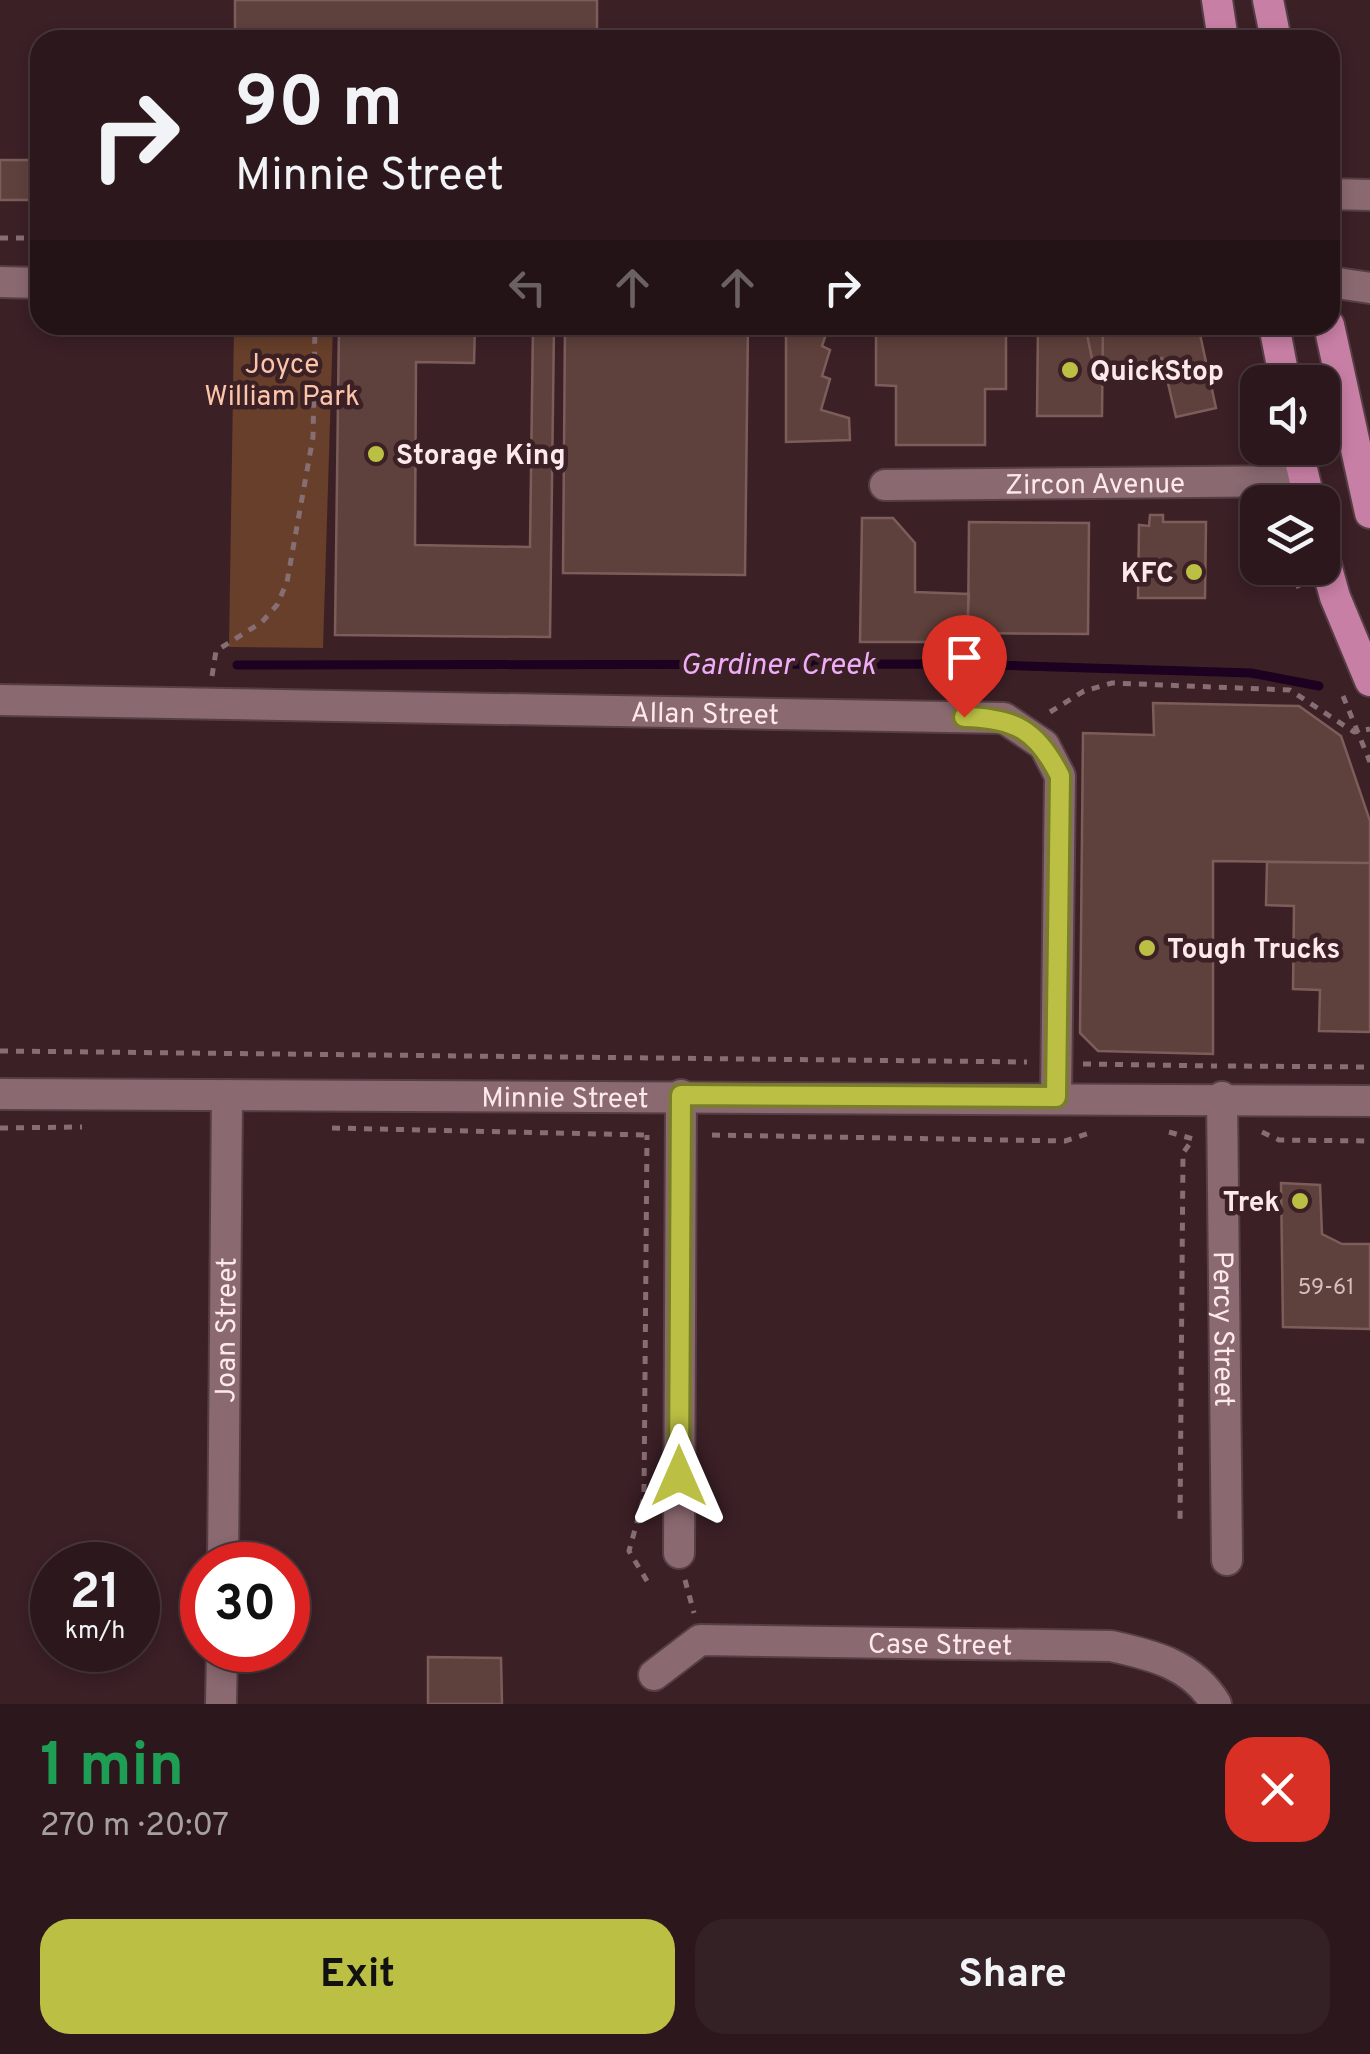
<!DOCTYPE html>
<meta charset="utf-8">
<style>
body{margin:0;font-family:Overpass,sans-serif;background:#342125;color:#f1f3f6;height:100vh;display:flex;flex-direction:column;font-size:38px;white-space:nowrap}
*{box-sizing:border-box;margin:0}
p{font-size:32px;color:#a6a0a3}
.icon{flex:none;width:55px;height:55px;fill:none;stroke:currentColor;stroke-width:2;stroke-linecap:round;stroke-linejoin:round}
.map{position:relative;height:1704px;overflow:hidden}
.details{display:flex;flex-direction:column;background:#2c181c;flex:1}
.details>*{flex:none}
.hud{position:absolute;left:30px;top:30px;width:1310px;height:305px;border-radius:30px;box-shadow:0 5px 15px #0003,0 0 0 2px #48373b;background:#2c181c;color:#f1f3f6;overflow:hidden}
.fabs{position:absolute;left:1240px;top:365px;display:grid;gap:20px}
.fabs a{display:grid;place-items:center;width:100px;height:100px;border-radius:20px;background:#2c181c;box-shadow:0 5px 15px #0003,0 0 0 2px #48373b;font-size:50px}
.speed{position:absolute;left:30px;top:1542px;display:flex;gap:20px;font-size:50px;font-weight:700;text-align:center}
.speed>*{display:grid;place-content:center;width:130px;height:130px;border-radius:50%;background:#2c181c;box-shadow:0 5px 15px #0003,0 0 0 2px #48373b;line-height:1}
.speed small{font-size:25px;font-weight:400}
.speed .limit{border:15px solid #d22;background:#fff;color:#111}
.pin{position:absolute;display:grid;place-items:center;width:85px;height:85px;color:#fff;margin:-102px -42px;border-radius:50% 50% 50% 0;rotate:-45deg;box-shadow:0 0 10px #0007}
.pin .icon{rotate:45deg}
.me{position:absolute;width:110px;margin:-55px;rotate:0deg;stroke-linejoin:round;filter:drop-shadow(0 0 8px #0008)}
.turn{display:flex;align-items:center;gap:35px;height:210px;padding:0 40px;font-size:45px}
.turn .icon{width:130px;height:130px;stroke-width:2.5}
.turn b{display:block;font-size:70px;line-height:85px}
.lanes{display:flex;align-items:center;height:95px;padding:0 40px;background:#0003;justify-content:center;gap:50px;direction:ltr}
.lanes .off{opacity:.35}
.round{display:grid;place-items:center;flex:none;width:105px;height:105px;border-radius:30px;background:#342125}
.head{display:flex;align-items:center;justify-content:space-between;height:170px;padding:0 40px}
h1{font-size:60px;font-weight:700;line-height:75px;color:#1e9e55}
.primary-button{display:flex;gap:20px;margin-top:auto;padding:20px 40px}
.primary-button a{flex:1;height:115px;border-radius:30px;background:#bbc044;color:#111;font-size:40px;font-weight:700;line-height:115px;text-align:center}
.primary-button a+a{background:#342125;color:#f1f3f6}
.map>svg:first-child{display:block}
</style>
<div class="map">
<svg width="1370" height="1704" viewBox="0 0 1370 1704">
<rect width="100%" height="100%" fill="#3b2026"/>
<path fill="#673f2b" d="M333,325L323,648L229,647L234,326Z"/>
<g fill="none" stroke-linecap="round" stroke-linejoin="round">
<path stroke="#1c0120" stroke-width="9" d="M237,665L964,664L1251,673L1319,686"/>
</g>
<path fill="#5e403c" stroke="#7d5d59" stroke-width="2.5" d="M235,0H597V40L235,39Z
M0,160H29V200H0Z
M339,325H475L474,363L416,362L415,545L530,547L533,325H554L550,637L335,635Z
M565,325H748L745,575L563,573Z
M786,325H829L822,346L830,350L822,376L830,379L821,410L849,418L850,440L786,442Z
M876,325H1006V389H985V445H896V386L876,385Z
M1038,325H1103L1102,416H1037Z
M1085,325H1198L1216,408L1176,417L1162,358L1095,373Z
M1150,515H1163V522H1206L1205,598H1138L1139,525L1149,526Z
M862,518H893L915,543V592L969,594L966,642H860Z
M969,522L1089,523L1088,634L968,633Z
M1153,703L1299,706L1341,736L1370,821V863L1213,861V1054L1098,1051L1080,1033L1083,733L1154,735Z
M1267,862L1370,863V1032L1319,1031L1320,990L1293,989L1294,906L1266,905Z
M1281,1183L1320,1185L1322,1234L1342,1244H1370V1329L1283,1327Z
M428,1657L501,1658L502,1704H428Z"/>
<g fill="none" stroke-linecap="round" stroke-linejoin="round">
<defs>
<g id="minor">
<path d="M1330,194L1370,195"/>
<path d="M0,282L40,283"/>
<path d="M1330,282L1370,288"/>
<path id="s1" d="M885,485L1304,481"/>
<path id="s2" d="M0,700L1004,718L1044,745L1060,776L1056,1097"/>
<path id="s3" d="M0,1094L1370,1101"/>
<path id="s4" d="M1222,1097L1227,1560"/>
<path d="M679,1553L681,1095"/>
<path id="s5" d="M223,1565L227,1095"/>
<path id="s6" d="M654,1675L700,1640L1111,1646C1153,1655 1193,1665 1216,1704"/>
<path d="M221,1704L222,1650"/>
</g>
<path id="major" d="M1217,0L1223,40
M1268,0L1276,40
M1274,325L1285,382
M1329,325L1370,513
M1297,448L1310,502
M1322,550L1335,597L1370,681"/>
</defs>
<use href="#minor" stroke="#563f44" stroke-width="34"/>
<use href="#major" stroke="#563f44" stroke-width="34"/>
<path stroke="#866e73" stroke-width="5" stroke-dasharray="8 8" stroke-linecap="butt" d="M1330,151L1338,160
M0,238H40
M1254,390L1258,407
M1257,435L1258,434
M1291,568L1299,588
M212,676L216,651L262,622L277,605L287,582L313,437L315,325
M1343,696L1370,762
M1050,712L1084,691L1112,683L1290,690L1354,732L1370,729
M0,1051L1027,1062
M1083,1064L1217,1066
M1228,1066L1370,1067
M0,1128L82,1127
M332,1128L646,1135
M1169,1132L1193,1139L1183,1153L1180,1523
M1262,1132L1279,1140L1370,1141
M712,1135L1065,1141L1093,1132
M685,1580L694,1613
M647,1581L629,1551L644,1497L647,1135
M198,1633L199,1584"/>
<use href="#minor" stroke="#8a6970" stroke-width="30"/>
<use href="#major" stroke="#c87fa5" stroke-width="30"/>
</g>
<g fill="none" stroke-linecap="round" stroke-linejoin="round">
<defs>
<path id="route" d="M679,1476L681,1095L1056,1097L1060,776C1037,730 1015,718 964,717"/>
</defs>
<use href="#route" stroke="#7a7d2c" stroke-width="25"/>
<use href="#route" stroke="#bbc044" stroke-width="18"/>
</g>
<g fill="#bbc044" stroke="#3b2026" stroke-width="4">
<circle cx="1070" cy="370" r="10"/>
<circle cx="376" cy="454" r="10"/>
<circle cx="1194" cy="572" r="10"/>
<circle cx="1147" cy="948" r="10"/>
<circle cx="1300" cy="1201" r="10"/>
</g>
<g text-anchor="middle" stroke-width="9" stroke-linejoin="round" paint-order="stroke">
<g font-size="22" fill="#d5bfc0">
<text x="1326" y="1294">59-61</text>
</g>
<g font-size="28" fill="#fcc5a9" stroke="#3b2026">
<text x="282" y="373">Joyce<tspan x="282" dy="32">William Park</tspan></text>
</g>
<g font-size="28" font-weight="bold" fill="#fde9ec" stroke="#3b2026" text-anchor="start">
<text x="1090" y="380">QuickStop</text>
<text x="396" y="464">Storage King</text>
<text x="1174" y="582" text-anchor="end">KFC</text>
<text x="1167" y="958">Tough Trucks</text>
<text x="1280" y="1211" text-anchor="end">Trek</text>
</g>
<g font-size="28" fill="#fde9ec" stroke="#3b2026">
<text dy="10" stroke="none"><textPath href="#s1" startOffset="210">Zircon Avenue</textPath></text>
<text dy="10" stroke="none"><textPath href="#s2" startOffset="705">Allan Street</textPath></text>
<text dy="10" stroke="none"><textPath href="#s3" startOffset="565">Minnie Street</textPath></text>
<text dy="10" stroke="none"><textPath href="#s4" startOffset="232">Percy Street</textPath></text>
<text dy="10" stroke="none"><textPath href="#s5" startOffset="235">Joan Street</textPath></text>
<text dy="10" stroke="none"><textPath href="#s6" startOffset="298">Case Street</textPath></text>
</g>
<g font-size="30" font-style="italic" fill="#f0adf7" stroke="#3b2026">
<text x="778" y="674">Gardiner Creek</text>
</g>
</g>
</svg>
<div class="fabs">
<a><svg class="icon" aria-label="sound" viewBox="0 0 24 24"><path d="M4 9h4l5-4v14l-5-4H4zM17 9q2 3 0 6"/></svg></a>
<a><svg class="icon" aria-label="layers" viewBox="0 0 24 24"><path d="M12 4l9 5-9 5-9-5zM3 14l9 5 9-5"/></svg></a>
</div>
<div class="speed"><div>21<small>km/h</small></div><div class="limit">30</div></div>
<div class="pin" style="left:964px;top:717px;background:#d93025"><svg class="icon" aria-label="arrive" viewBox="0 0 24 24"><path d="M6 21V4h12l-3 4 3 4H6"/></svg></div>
<svg class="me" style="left:679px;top:1476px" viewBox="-20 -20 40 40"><path d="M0-17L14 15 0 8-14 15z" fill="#bbc044" stroke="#fff" stroke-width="4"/></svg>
<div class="hud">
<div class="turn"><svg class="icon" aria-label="right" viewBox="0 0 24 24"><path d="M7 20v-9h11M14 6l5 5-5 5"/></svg><div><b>90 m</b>Minnie Street</div></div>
<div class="lanes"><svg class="icon off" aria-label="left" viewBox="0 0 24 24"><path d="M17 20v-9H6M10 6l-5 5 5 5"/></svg><svg class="icon off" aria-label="ahead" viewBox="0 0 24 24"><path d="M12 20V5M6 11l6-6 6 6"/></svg><svg class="icon off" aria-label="ahead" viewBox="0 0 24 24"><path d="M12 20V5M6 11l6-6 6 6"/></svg><svg class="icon" aria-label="right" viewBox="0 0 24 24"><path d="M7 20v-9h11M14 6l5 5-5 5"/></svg></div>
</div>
</div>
<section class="details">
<div class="head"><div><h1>1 min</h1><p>270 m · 20:07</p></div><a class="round" style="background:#d93025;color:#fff"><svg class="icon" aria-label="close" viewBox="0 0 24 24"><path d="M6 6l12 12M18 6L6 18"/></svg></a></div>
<div class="primary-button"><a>Exit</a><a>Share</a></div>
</section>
